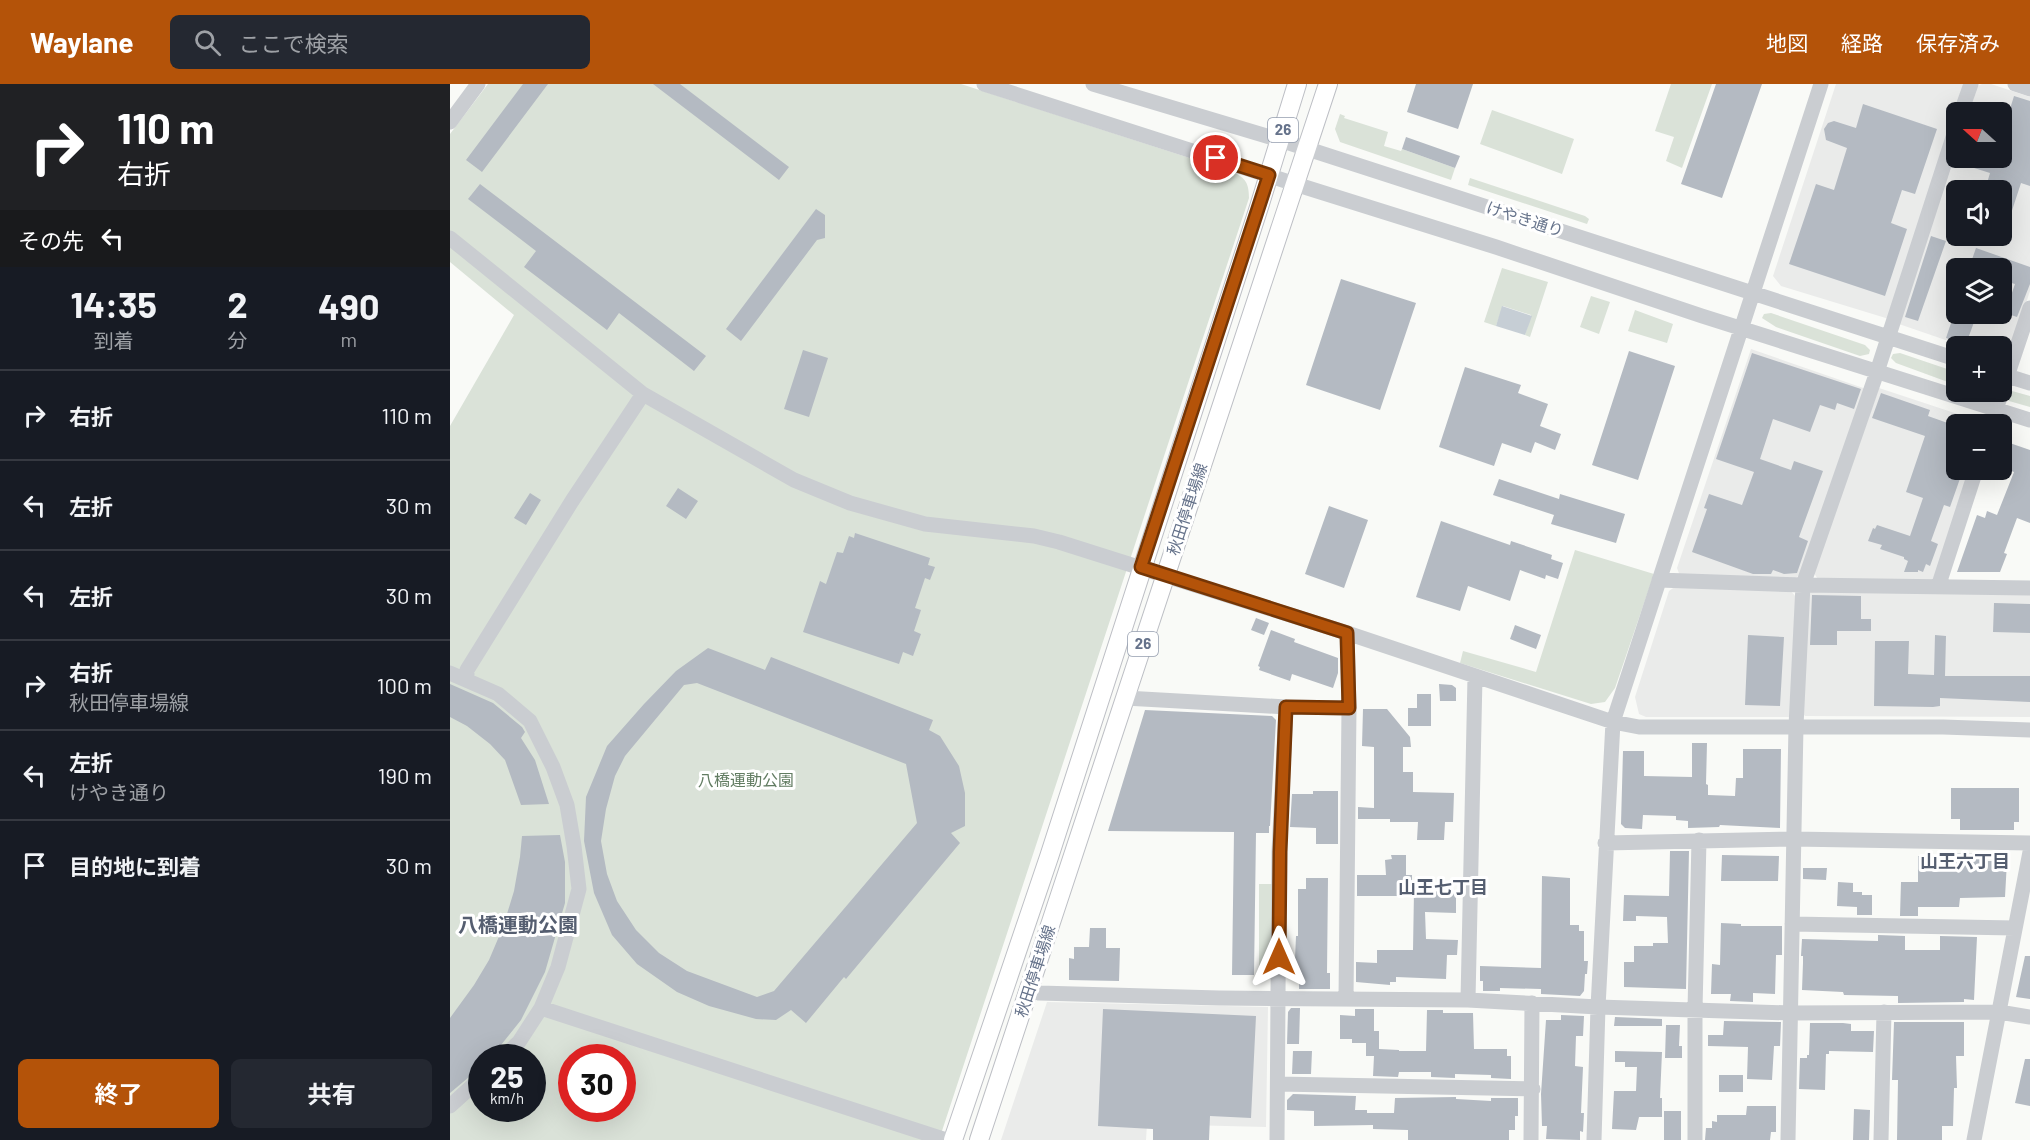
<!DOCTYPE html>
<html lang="ja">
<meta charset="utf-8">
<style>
body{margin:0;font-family:Barlow,"Noto Sans JP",sans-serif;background:#242831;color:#f1f3f6;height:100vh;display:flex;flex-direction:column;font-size:22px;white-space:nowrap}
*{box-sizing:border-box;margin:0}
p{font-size:20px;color:#9ea1a6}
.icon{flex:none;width:33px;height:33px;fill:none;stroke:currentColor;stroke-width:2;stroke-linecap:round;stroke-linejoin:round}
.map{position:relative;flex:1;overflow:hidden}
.panel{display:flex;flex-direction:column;background:#171b24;width:450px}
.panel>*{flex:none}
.banner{background:#202124;color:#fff;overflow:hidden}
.needle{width:39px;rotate:291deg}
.buttons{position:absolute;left:1496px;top:18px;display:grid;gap:12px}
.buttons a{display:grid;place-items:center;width:66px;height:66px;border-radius:9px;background:#171b24;box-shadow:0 6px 24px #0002;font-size:30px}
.speed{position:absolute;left:18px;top:960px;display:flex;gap:12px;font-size:30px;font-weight:700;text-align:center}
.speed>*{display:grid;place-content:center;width:78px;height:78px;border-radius:50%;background:#171b24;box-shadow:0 6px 24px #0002;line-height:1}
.speed small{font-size:15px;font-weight:400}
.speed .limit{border:9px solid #d22;background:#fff;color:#111}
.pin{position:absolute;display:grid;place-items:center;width:51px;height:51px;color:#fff;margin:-26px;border:3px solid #fff;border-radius:50%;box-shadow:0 2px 6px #0007}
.me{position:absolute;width:66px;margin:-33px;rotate:0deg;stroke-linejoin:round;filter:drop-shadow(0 0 4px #0008)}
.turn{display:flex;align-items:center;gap:21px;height:126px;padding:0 18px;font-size:27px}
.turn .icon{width:78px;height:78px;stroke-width:2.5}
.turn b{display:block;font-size:42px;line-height:51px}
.then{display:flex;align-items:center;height:57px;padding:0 18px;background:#0003;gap:12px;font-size:22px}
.eta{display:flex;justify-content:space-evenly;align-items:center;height:102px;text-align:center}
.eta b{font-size:36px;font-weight:700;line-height:42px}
.action{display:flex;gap:12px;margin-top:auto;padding:12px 18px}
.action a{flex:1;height:69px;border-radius:9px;background:#b45309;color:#fff;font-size:24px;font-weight:700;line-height:69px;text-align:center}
.action a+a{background:#242831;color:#f1f3f6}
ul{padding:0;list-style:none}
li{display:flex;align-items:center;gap:18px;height:90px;padding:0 18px;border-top:2px solid #363941}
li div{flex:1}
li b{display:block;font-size:22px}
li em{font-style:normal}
header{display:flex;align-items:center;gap:36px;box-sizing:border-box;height:84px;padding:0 30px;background:#b45309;color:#fff}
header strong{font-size:28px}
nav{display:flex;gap:33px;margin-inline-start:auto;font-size:21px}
.search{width:420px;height:54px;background:#242831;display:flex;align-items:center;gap:15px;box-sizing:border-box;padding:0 21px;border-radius:9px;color:#9ea1a6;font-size:22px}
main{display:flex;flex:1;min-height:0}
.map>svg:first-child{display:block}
</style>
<header>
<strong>Waylane</strong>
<div class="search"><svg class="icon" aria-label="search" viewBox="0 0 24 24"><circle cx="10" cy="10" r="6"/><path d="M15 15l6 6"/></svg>ここで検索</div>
<nav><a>地図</a><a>経路</a><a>保存済み</a></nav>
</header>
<main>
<section class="panel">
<div class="banner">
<div class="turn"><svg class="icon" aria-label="right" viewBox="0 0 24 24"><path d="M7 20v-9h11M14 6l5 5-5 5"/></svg><div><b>110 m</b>右折</div></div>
<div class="then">その先<svg class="icon" aria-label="left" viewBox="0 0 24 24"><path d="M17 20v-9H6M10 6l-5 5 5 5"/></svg></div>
</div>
<div class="eta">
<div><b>14:35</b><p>到着</p></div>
<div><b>2</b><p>分</p></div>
<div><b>490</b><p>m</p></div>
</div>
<ul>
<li><svg class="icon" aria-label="right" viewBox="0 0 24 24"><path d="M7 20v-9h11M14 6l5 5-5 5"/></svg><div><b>右折</b></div><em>110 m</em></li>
<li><svg class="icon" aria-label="left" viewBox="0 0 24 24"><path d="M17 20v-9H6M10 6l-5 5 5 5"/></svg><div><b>左折</b></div><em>30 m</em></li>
<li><svg class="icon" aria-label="left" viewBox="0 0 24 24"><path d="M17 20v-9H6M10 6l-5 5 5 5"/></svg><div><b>左折</b></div><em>30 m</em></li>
<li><svg class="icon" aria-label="right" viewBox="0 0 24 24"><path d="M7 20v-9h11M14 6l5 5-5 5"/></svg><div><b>右折</b><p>秋田停車場線</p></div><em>100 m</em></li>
<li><svg class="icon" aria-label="left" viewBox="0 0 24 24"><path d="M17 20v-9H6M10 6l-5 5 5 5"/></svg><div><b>左折</b><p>けやき通り</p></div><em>190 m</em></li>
<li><svg class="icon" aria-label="arrive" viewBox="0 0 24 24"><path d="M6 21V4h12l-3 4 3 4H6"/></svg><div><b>目的地に到着</b></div><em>30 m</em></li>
</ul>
<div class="action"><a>終了</a><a>共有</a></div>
</section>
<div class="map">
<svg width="1580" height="1056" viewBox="0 0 1580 1056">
<rect width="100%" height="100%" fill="#f9faf7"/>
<path fill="#eaebea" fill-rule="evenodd" d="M1386,0H1515L1439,235L1331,202L1323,192Z
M1532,0H1541L1580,13V207L1557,277L1551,275V262H1513L1446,239L1506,59V74H1551V28H1516L1525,3ZM1506,106H1551V152H1506ZM1506,184H1551V230H1506Z
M1301,265L1419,306L1352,490L1340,497L1230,492L1227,484Z
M1429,304L1538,340H1506V386H1523L1486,496L1369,497L1364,489Z
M1226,502L1339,505L1347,514L1340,633H1196L1189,630L1185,613L1219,507Z
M1357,508L1580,509V633L1355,632L1351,628Z
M597,918L818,923L816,1043L697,1040L696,1056H551Z"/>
<path fill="#dae2d8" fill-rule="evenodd" d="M38,0H511L783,88C796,94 799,100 799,114L489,1056H0V342L64,231L0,178V50ZM32,974H82V1024H32ZM122,974H172V1024H122Z
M1221,0H1262L1232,84L1216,77L1224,53L1205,47Z
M1042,26L1124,55L1112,90L1030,60Z
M890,30L895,32L894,34L938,48L934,62L951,67L952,65L1005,84L1001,96L890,58L885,45Z
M1020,94L1135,132L1139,135L1137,140L1018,101Z
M1052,184L1098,198L1080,253L1075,251L1081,231L1053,222L1046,242L1034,238Z
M1141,212L1160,218L1149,250L1130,243Z
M1185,226L1223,240L1217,259L1178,247Z
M1321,229L1415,261L1420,266L1419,270L1410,272L1326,243L1312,234L1314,230Z
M1450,269L1506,288V301L1446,279L1441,274L1443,270Z
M1562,307L1580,312V323L1559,317L1555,312V309Z
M1125,466L1204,490L1165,604L1155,618L1141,620L1010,579L1013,567L1086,588Z
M809,800H824V895H809Z"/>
<path fill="#c6ced5" d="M1052,222L1082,232L1075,251L1046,242Z"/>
<path fill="#b4bac2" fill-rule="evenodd" d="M73,0H98L32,88L16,76Z
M203,0H230L339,83L329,96Z
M966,0H1023L1008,45L957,28Z
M1266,0H1312L1272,114L1231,100Z
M1564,12L1580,17V102L1571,99L1553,154H1551V106H1535L1540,89L1505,78L1507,74H1551V54Z
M1413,20L1487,45L1465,110L1452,106L1441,139L1457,145L1435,212L1339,180L1366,100L1384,106L1397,64L1376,56L1374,45L1378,39L1384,37L1406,44Z
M956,53L1010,72L1005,84L952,65Z
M30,100L256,272L244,287L169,229L157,246L74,183L86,167L18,115Z
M366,125L375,131V154L367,156L291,257L276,245Z
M1481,152L1496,157L1468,237L1455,233Z
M1526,164L1580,183V200L1567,233L1555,229L1565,200L1551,196V184H1519Z
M891,195L966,219L930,326L856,301Z
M1504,230H1527L1516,260L1496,254Z
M353,266L378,274L359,333L334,325Z
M1179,267L1225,282L1188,396L1142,381Z
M1302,269L1411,305L1404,325L1387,319L1385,326L1370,321L1360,348L1323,335L1310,375L1341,386L1344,377L1373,387L1349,453L1358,457L1347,489L1334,490L1323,486L1321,490H1303L1242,468L1257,425L1254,424L1259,410L1292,421L1304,388L1266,375Z
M1015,283L1071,301L1068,309L1098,320L1090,342L1111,350L1105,366L1085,358L1081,369L1052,359L1044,382L989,363Z
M1431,309L1480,326L1478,332L1506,342V386H1513L1500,423L1494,421L1481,457L1488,460L1480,482L1476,480L1473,488L1468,486V488H1454L1458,477L1454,475V473L1430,465L1432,461L1418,457L1423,444L1425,445L1427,441L1460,452L1473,414L1456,408L1475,352L1422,334Z
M1551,356L1580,366V439L1567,434L1554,469L1557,470L1550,488H1507L1527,431L1535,434L1537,427L1547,431L1564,388L1551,383Z
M1049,395L1109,415L1110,410L1175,430L1166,459L1101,440L1104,431L1043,411Z
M228,404L248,417L236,435L216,422Z
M80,409L91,416L76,441L64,434Z
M879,422L918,436L894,504L855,490Z
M991,437L1060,461L1061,457L1102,471L1101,475L1113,479L1108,495L1096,491L1095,495L1070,486L1060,517L1018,502L1010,527L966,513Z
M405,449L480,474L478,481L485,483L480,496L475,494L465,524L471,526L464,547L471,550L463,572L453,568L449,580L353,548L370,497L376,500L387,468L393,469L399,452L404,454Z
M1362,511L1411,512V535H1421V547H1387V561H1360Z
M1544,519L1580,520V549L1543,548Z
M806,534L819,539L814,551L801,546Z
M1065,541L1091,551L1086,565L1060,555Z
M821,546L845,555L844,558L888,574V589L883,604L842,590L840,597L809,586L810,583L808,582Z
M1298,551L1334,553L1330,622L1295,621Z
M1485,551L1496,552L1495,592H1580V618L1490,614V622L1483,623L1424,622L1425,557H1459L1458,590L1484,591Z
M258,564L315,586L321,573L483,636L479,646L490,652L509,682L515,709V742L501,749L510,759L396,895L394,893L356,939L341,926L326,936L306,935L259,922L227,908L187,880L162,851L144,809L134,757L136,713L157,662L194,620L226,587ZM247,599L456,680L467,739L324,907L307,913L237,887L209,869L186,846L167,817L157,790L151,757L156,725L165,692L175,672L234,601Z
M0,600L43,619L72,643L75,648L71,654L85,676L99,720L71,721L55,676L40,660L17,642L0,633Z
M989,600L1002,601L1006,604V617H990Z
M967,610H981V642H958V624H967Z
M913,625H937L960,653L961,663H953V688H963V708L1004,709L1003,738H995L994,756H967L968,738H940V735H908V723L924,724V663L912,662Z
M695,626L822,632L826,636L820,742H819V749H806L804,891H782L784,748L658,747Z
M1242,659H1257L1256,700L1258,701V711L1285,712L1286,694H1293V665H1331L1330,744L1270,741L1269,743L1238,744V737L1226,736V732L1193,731L1192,745L1175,744L1171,740L1173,667H1194V692L1242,693Z
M1501,704H1569V738H1564V746H1510V735H1501Z
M863,707H888V760H866V744L840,743L842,710H863Z
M110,751L115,778V819L95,888L71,936L43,971L40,974H32V982L0,1009V934L24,901L39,876L53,843L64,807L70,773L72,752Z
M1220,767H1239L1236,905L1174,903V878H1184V862H1203V859H1218L1217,833L1186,832V837H1173L1174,811L1219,812Z
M1497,769L1538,770V777H1557L1555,813L1510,814L1509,823H1468V832H1450L1451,798H1468V772L1497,774Z
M941,771H956V791H962V812H907V791H936L935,776L942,775Z
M1272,771L1329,772L1328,797H1271Z
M1353,784H1377L1376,796L1353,795Z
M1092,792L1120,794V841H1129V847H1134V877H1138L1137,890H1135L1134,907L1130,912L1091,910V905L1050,904V907H1033V897H1030V882L1091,884Z
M856,794H878L877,889H880V905H849V894H839V875H845L846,852H848V805H856Z
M1388,798L1403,799V808H1412V811H1422V831H1407V823L1387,822Z
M964,807L1006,808V829L975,828L976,855L1008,856L1007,871H997L996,895L946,893V898H940V901L906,898V878L927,879V866H963Z
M1271,839L1291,840V842H1332V871H1326L1325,910L1303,909V918L1280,917L1281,910H1261L1262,880L1270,881Z
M640,844H656V864H670L669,897L619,896V874L624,875V863H639Z
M1428,851L1455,852V866H1490V852L1527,853L1524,916L1514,915V918L1448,919V912L1394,911L1393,908L1352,906L1353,879V872H1351L1352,855L1428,857Z
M1575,872H1580V915L1566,913Z
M841,924H850L849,960H837L838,928Z
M653,925L806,932L801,1034L760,1032L759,1056H703V1045L648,1042Z
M905,925H924V947H929V965L949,966V967H976L977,926H993V929H1023L1024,965H1057V972H1061V995L1041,994V991L1005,990V994L981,993V988H949L948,993L923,992L924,972H916V959H902V955H890V931L905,932Z
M1111,931L1134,932L1133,952H1126L1125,982L1133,983L1131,1029H1134L1133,1048L1130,1047V1056L1096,1055L1097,1042H1092L1091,1010L1096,936H1111Z
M1165,933L1212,935V942H1164Z
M1274,937L1331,938L1330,962H1324L1322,996L1297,995L1298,963L1258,962V951H1273Z
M1444,938H1514V972H1506L1507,1004H1504L1503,1042H1492V1056H1447L1448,996H1442Z
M1360,939H1393L1401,940V947H1424L1423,968L1379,967V970H1376L1375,1006L1349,1005L1350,974H1357V971H1359Z
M1216,941H1230L1229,962H1232V974H1215Z
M843,967H862L861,990H842Z
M1165,967L1212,968L1210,1014H1212V1033H1189L1186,1046L1162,1045L1164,1007H1186L1187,983H1175V978H1165Z
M1575,975H1580V1022L1565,1019Z
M1269,991H1293V1008H1269Z
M843,1010L906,1012L905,1026H917V1029H944L945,1014L1006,1013V1015L1041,1017V1014H1068V1032H1065V1046H1059V1056H958V1046L923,1045V1041L864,1042V1027L837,1026V1016Z
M1297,1022H1326V1048H1321L1320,1056H1255L1256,1044H1262V1037L1267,1038V1031H1296Z
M1404,1025L1420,1026L1419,1056H1403Z
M1214,1027H1231V1056H1214Z"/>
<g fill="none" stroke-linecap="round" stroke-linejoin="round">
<defs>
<path id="major" d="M503,1056L599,773L809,123L847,0
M529,1056L878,0"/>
</defs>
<use href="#major" stroke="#bdbfc5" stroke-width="20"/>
<path stroke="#cacdd1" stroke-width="15" d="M534,0L845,100L1046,163L1252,232L1580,336
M643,0L830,56L1506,275
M1565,0L1580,5
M1511,28L1521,0
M0,38L28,0
M0,154L193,310L344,396L400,419L475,440L584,452L609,458L897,549L1163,638L1189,643H1493L1580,646
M1551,290L1580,299
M1541,340L1580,224
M1209,496L1353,501L1580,504
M1488,503L1526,386
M0,589L48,610L80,637L103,683L117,721L124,762L129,805L108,883L91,924L69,958L52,974
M17,595V586L122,417L193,310
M675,614L836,623
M1155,759L1343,755L1580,759
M1342,840L1565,844
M579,905L589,909L769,914L1018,916L1148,923L1341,929L1549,928L1580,933
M896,915L899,624
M1018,916L1025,593
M91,924L496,1056
M828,1000L1083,1005
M0,1022L32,993
M827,1056L829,768L836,623L899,624L897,549
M1081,1056L1082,919
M1144,1056L1148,923L1163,638L1371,0
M1245,1056V925L1249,756
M1338,1056L1346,642L1353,501L1427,288L1506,44
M1431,1056L1434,928
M1524,1056L1580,768"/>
<use href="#major" stroke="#fff" stroke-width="18"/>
</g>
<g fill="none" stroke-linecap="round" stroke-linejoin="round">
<defs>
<path id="route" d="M766,74L819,91L691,483L897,549L899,624L836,623L830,768L829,873"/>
</defs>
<use href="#route" stroke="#753606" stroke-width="15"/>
<use href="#route" stroke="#b45309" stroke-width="10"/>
</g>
<g text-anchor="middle" stroke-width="6" stroke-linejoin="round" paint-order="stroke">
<g fill="#fff" stroke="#949dae" stroke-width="1.5">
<rect x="818" y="34" width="30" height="24" rx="4.5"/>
<rect x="678" y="548" width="30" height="24" rx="4.5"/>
</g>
<g font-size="15" font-weight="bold" fill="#66738b">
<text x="833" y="51">26</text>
<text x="693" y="565">26</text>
</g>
<g font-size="16" fill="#66738b" stroke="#fff">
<text transform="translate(1075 135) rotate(18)" y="6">けやき通り</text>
<text transform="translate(737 425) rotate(-72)" y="6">秋田停車場線</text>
<text transform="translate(585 887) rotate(-72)" y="6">秋田停車場線</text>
</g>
<g font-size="16" fill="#627c62" stroke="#fff">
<text x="296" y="702">八橋運動公園</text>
</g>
<g font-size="18" font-weight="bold" fill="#555e70" stroke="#fff">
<text x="1515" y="784">山王六丁目</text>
<text x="993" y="810">山王七丁目</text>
</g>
<g font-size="20" font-weight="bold" fill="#555e70" stroke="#fff">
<text x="68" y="848">八橋運動公園</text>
</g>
</g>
</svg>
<div class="buttons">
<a><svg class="needle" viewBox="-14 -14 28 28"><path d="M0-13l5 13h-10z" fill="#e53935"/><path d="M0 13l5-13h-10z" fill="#9ea1a6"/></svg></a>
<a><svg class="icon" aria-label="sound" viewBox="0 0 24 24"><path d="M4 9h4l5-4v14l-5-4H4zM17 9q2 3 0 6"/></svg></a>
<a><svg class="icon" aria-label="layers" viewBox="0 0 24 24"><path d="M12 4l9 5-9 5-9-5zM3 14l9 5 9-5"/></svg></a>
<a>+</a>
<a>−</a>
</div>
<div class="speed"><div>25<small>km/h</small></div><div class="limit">30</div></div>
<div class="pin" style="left:766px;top:74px;background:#d93025"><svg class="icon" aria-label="arrive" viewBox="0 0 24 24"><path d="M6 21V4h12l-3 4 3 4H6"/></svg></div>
<svg class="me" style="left:829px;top:873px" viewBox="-20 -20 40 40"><path d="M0-17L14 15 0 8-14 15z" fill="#b45309" stroke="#fff" stroke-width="4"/></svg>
</div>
</main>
